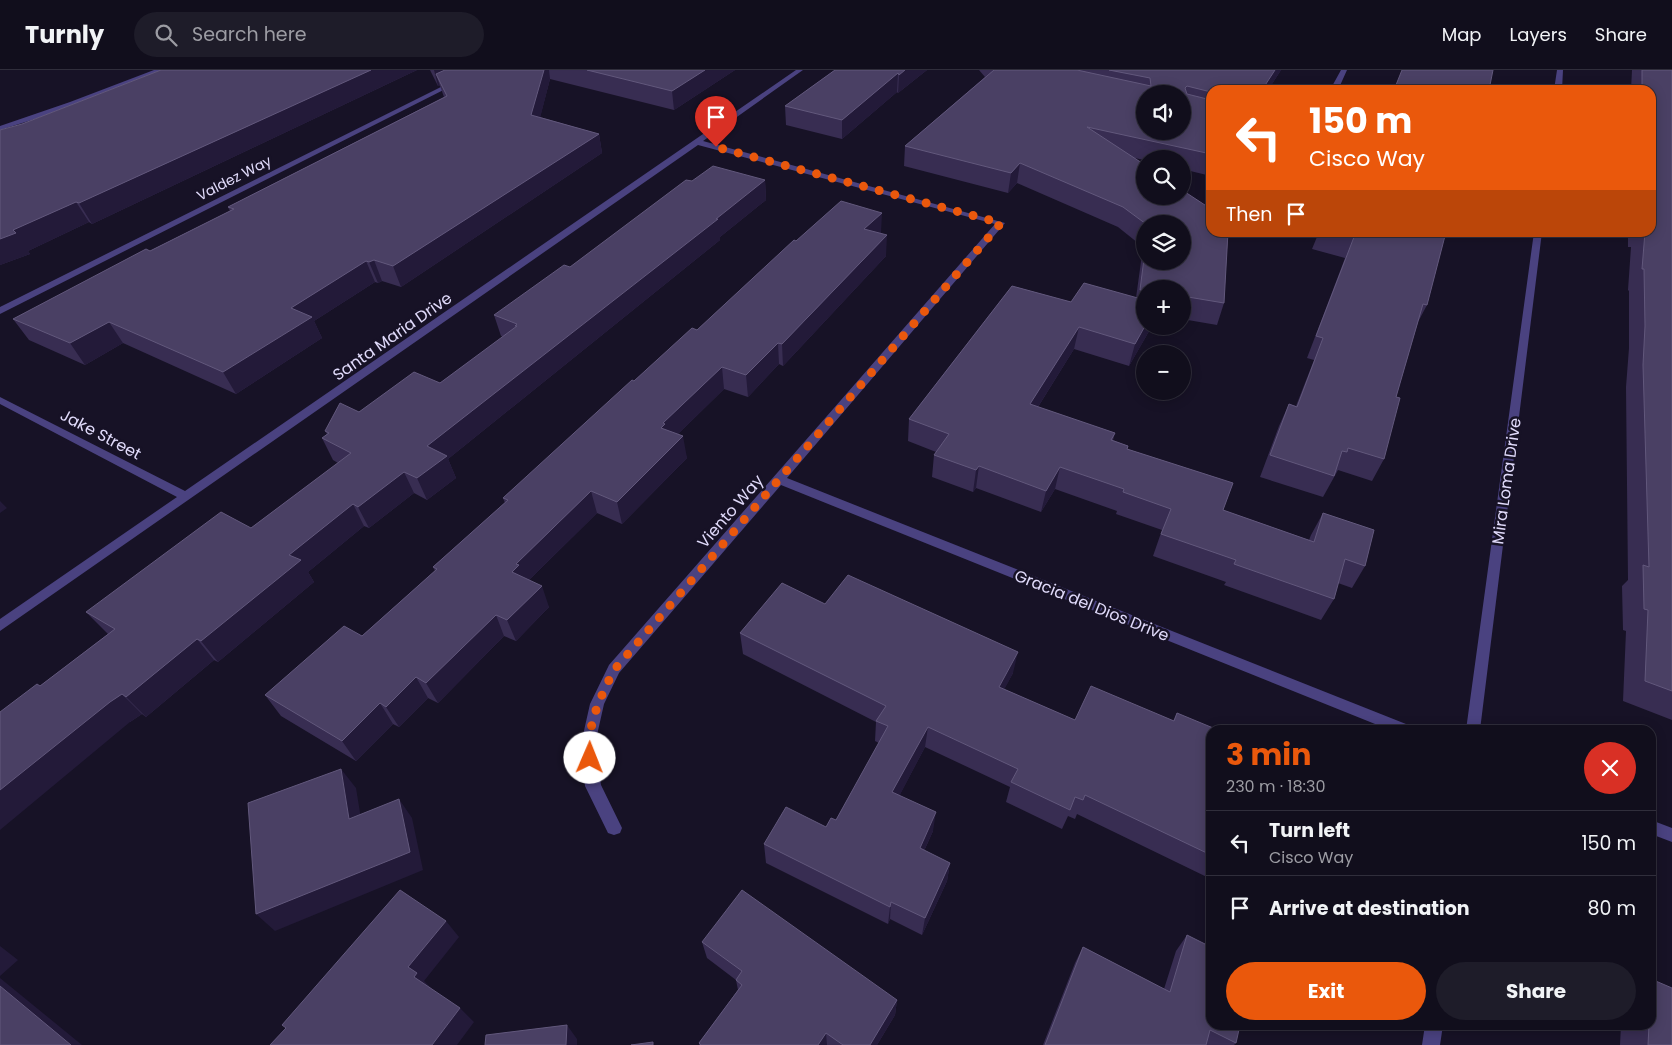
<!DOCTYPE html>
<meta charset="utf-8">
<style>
body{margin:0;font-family:Poppins,sans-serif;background:#1e1c29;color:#f1f3f6;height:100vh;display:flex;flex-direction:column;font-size:19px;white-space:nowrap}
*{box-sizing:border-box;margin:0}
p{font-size:16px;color:#9c9ca3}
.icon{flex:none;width:28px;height:28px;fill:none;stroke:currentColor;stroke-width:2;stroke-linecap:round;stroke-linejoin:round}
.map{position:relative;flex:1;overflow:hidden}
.drawer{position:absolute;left:1206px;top:655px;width:450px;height:305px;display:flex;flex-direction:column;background:#110e1c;border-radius:15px;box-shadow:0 2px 12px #0003,0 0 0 1px #302e3b}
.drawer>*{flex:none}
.guide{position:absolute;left:1206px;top:15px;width:450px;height:152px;border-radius:15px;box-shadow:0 2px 12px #0003,0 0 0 1px #302e3b;background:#ea580c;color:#fff;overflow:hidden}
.tools{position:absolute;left:1136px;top:15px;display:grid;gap:10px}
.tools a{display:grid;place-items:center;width:55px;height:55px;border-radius:50%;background:#110e1c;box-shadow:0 2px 12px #0003,0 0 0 1px #302e3b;font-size:25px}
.pin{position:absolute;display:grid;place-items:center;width:42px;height:42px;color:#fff;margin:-51px -21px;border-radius:50% 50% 50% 0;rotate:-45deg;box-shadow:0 0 5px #0007}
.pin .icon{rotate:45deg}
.me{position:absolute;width:55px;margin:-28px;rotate:1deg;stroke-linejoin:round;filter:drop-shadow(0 0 4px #0008)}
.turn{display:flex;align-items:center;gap:18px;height:105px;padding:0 20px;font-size:22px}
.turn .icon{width:65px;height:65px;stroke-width:2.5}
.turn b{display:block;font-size:35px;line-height:42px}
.then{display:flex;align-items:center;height:48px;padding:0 20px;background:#0003;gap:10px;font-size:19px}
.round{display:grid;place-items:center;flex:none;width:52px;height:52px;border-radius:26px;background:#1e1c29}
.headline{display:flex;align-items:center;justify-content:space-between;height:85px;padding:0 20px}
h1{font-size:30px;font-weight:700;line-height:38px;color:#ea580c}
.action{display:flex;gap:10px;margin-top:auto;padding:10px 20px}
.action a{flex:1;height:58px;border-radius:30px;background:#ea580c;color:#fff;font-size:20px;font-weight:700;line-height:58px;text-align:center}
.action a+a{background:#1e1c29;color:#f1f3f6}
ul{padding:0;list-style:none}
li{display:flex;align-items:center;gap:15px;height:65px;padding:0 20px;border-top:1px solid #302e3b}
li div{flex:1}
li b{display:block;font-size:19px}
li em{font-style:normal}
header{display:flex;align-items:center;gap:30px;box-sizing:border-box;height:70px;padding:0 25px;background:#110e1c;border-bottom:1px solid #302e3b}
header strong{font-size:24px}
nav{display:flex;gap:28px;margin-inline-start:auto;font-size:18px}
.search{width:350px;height:45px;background:#1e1c29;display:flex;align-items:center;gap:12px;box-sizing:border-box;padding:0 18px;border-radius:28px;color:#9c9ca3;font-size:19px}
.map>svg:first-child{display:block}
</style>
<header>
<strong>Turnly</strong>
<div class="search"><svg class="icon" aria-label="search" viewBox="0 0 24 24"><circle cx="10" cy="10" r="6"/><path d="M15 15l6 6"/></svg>Search here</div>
<nav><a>Map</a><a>Layers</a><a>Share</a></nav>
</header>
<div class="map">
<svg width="1672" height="975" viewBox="0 0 1672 975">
<rect width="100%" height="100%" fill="#171226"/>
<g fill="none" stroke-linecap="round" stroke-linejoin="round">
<path fill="#4a4280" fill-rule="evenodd" d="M154,0H163L76,36L0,60V56L70,32Z
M475,0H483L0,244V237Z
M796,0H803L703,71L1005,153L787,408L1411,656L1413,660H1390L781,415L619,603L604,634L595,674L601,715L622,758L620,763L614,765L608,763L585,716L581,674L590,634L609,595L995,154L698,75L0,561V549L177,427L0,334V327L185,421Z
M1341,0H1347L1338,20H1330Z
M1557,0H1563L1562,20H1554Z
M1534,162H1542L1480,660H1466Z
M1651,750L1672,758V772L1651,764Z
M1425,955H1443L1440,975H1422Z"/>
</g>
<path fill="#382d52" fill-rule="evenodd" d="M161,0H417L92,154L89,152L28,181L30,184L0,195L22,54Z
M430,0H735L674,40L550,9L540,47L599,64L602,83L401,217L382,211L378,213L375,212L314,251L322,268L236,324L123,273L85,295L29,270L13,249L230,141L228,137L444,27L440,16H438Z
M835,0H927L898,23L897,22L842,69L786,55L785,36Z
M979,0H1281L1268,20H1211V106L1182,99V89H1145V90L1134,88L1145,95V126H1182V120L1211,139V162H1228L1224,233L1217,255L1182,249V219H1145V256H1152L1129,296L1074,279L1038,337L1115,363L1113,370L1128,376L1127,379L1233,413L1223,440L1309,470L1311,465L1323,443L1374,460L1365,496L1352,518L1338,513L1334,529L1321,550L1224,515L1226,512L1153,486L1162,460L1116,444L1117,441L1055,419L1041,442L976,418L973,422L932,407L934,385L936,382L908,371L909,349L1012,216L1071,232L1084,213L1136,228L1143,177L1118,157L1017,113L1008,123L904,96L905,76L985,7ZM1145,24H1182V61H1145ZM1145,154H1182V191H1145Z
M1632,0H1672V650L1623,631L1626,561L1623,560L1622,516L1628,510L1626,317L1629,278V221L1628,220L1631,177H1628V162H1651V20H1631Z
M765,110L766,130L720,167V170L448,389L456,408L427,430L414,423L369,458L364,456L308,502L314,512L218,592L214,590L146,647L142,644L130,652L40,616L108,564L86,542L251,458L338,393L333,390L322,368L327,364L325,361L359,342L440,313L503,267L501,266L494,245L570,197Z
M1319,162H1446L1427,235L1418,252L1396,327L1384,389L1372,411L1338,400L1323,427L1260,407L1279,356L1289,334L1296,336L1314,290L1307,288L1345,188L1312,179Z
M881,163L886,186L783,296L779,294L748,327L724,319L678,364L687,388L622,454L597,443L529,510L549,537L516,571L504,566L438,633L428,628L399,657L393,654L356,691L281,646L265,625L362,566L435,501L433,497L505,433L503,428L634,311L697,260L796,171Z
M825,534L1013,603L1004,619L1075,650L1173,651L1177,643L1211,660V809L1077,744L1075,749L1068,746L1062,759L1006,732L1010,717L925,677L899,726L933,761L924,781L950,793L947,811L922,865L890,849L888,854L766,793L764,774L826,757L836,750L879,673L875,671L876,652L743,584L740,563Z
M1187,865L1236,973L1234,975H1043L1075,893L1083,877L1164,919L1176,881Z
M702,872L897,930L895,945L877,975H699V973L738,920L736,910L707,888Z
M1621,955H1651L1672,975H1620Z"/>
<path fill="#231a39" d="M371,0H417L92,154L79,133Z
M434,0H471L436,4L440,16H438Z
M544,0H549L550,9L536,64L531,45Z
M705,0H735L674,40L672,21Z
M905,0H927L898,23L899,5Z
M1275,0H1281L1268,20H1262Z
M898,3L897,22L842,69V50Z
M599,64L602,83L401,217L393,196Z
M1020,93L1017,113L1008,123L1011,103Z
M765,110L766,130L720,167V170L448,389L456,408L427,430L417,408L427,376Z
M76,132L89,152L28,181L30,184L0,195V169L13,160Z
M882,143L881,163L864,180V159Z
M887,165L886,186L783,296L782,274Z
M374,190L382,211L378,213L369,192Z
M366,191L375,212L314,251L322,268L236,324L223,302L291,238Z
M109,252L123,273L85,295L70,273Z
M1145,256H1152L1129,296L1135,274Z
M1079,257L1074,279L1026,356L1030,334Z
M778,273L779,294L748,327L746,305Z
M722,297L724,319L668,374L661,358L663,353Z
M683,366L687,388L622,454L617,432Z
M979,396L976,418L973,422L976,400Z
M1060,397L1055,419L1041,442L1046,421Z
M404,402L414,423L369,458L358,437Z
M591,421L597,443L526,513L512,502L516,494Z
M0,431L7,438L0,443Z
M353,434L364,456L308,502L314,512L218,592L201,571L289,485Z
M542,516L549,537L516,571L507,550Z
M496,545L504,566L438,633L426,613Z
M197,569L214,590L146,647L126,627Z
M1018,582L1013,603L995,637L999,617Z
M416,607L428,628L399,657L386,637Z
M122,624L142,644L130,652L0,760V720L110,632Z
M380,633L393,654L356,691L342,671Z
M928,657L925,677L891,742L892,722Z
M341,699L356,718L364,767L349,749Z
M399,729L412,748L423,800L275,861L256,844Z
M936,742L933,761L917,796L920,778Z
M950,793L947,811L922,865L925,848Z
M891,832L890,849L888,854L890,837Z
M446,851L459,867L424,911L432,919L414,907L408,897Z
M0,876L18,890L0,906Z
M0,908L82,975H71L0,916Z
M897,930L895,945L877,975H870Z
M460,938L474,952L457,975H432Z
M567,955L577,969V975H566Z
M826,963L827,975H818Z"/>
<path fill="#4a4064" stroke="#62587c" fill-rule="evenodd" d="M161,0H371L79,133L76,132L13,160L16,163L0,169V60L22,54Z
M445,0H544L531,45L599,64L393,196L374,190L369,192L366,191L291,238L312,247L223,302L109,252L70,273L13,249L146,179L150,181L234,139L228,137L447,26L436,4Z
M587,0H705L672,21Z
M835,0H905L899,5L898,3L842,50L785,36Z
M994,0H1077L1151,16L1150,8L1109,0H1275L1262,20H1211V22L1187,16L1185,18L1187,24L1211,30V84L1087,57L1145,95V126H1182V120L1211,139V162H1228L1224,233L1182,226V219H1145V220H1140L1145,181V191H1182V154H1146L1123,137L1020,93L1011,103L905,76ZM1145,24H1182V61H1145Z
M1402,0H1493L1489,20H1394Z
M1642,0H1672V621L1645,611L1648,540L1644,539L1643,495L1649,497L1643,295L1645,256L1644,199H1642L1645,162H1651V20H1642Z
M713,96L765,110L716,149H718L427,376L447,386L417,408L404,402L358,437L353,434L289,485L301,490L201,571L197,569L126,627L122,624L110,632L0,720V642L37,614L40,616L115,559L86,542L221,442L251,458L351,383L322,368L329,363L325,361L340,333L359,342L414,302L440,313L517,256H515L517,254L494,245L564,195L570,197L686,110L692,111Z
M841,131L882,143L864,159L887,165L782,274L778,273L746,305L722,297L663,353L665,354L661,358L683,366L617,432L591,421L516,494L519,495L512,502L542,516L507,550L496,545L426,613L416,607L386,637L380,633L342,671L265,625L344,556L362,566L437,499L433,497L508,430L503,428L632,310L634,311L692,258L697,260L794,170L796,171Z
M1337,162H1446L1427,235L1423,234L1396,327L1400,328L1384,389L1348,378L1347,382L1342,381L1334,406L1270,385L1289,334L1297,337L1323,268L1316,266L1354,167Z
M1084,213L1145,230V256L1135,274L1079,257L1030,334L1115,363L1111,370L1128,376L1127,379L1233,413L1223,440L1314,472L1323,443L1374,460L1365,496L1345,489L1334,529L1234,494L1236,490L1161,464L1171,439L1123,422L1124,419L1060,397L1046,421L979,396L976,400L934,385L949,364L909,349L1012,216L1071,232Z
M848,505L1018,582L999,617L1075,650L1091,616L1174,651L1177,643L1218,660H1211V785L1085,725L1083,730L1075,727L1070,740L1011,712L1018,699L928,657L892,722L936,742L920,778L950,793L925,848L891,832L890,837L764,774L786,737L826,757L831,748L836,750L888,656L876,651L886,636L740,563L782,513L825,534Z
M341,699L349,749L399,729L410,782L256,844L248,733Z
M400,820L446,851L408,897L417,903L414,907L460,938L432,975H270L286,958L282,955Z
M742,820L897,930L870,975H843L826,963L818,975H701L699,973L742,915L736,910L742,901L702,872Z
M1187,865L1211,877V955H1240L1236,973L1210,960L1206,975H1045L1083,877L1170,922Z
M1651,909L1672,918V975H1648L1649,955H1651Z
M0,916L71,975H0Z
M567,955L566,975H485L486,965Z
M653,972V975H631Z"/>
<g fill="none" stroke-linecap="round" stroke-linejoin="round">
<path stroke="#ea580c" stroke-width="9" stroke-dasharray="0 16.2" d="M590,688C586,656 600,628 614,600L1001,153L716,77"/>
</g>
<g text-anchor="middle" stroke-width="5" stroke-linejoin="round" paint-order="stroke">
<g font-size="14" fill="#e1dbfb" stroke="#171226">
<text transform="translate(234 108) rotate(-27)" y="5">Valdez Way</text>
</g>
<g font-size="16" fill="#e1dbfb" stroke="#171226">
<text transform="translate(392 266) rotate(-35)" y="6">Santa Maria Drive</text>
<text transform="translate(101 364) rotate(28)" y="6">Jake Street</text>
<text transform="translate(1506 411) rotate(-82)" y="6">Mira Loma Drive</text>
<text transform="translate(730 441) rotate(-49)" y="6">Viento Way</text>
<text transform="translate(1092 535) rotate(22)" y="6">Gracia del Dios Drive</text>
</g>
</g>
</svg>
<div class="tools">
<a><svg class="icon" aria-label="sound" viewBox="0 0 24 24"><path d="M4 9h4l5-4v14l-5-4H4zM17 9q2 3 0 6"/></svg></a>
<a><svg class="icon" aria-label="search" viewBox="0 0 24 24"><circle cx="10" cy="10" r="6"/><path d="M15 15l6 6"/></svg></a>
<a><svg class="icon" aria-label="layers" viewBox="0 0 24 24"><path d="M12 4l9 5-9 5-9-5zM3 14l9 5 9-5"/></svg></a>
<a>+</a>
<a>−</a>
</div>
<div class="pin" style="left:716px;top:77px;background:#d93025"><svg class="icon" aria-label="arrive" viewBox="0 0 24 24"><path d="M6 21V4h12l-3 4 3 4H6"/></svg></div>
<svg class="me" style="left:590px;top:688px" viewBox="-20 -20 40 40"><circle r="19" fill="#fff"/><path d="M0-13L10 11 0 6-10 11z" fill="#ea580c"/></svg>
<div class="guide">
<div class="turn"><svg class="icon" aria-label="left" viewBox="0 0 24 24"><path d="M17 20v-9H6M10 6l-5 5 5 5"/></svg><div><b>150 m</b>Cisco Way</div></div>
<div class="then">Then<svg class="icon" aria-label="arrive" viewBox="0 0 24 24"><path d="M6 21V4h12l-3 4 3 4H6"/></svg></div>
</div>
<section class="drawer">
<div class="headline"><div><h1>3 min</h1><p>230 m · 18:30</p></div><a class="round" style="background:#d93025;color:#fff"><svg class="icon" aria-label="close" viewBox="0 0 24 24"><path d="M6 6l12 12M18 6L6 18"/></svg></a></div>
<ul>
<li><svg class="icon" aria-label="left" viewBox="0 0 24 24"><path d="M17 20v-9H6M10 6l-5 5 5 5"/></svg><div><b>Turn left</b><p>Cisco Way</p></div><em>150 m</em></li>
<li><svg class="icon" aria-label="arrive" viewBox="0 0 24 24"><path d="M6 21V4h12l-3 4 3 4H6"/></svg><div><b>Arrive at destination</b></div><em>80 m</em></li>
</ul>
<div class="action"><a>Exit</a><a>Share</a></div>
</section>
</div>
